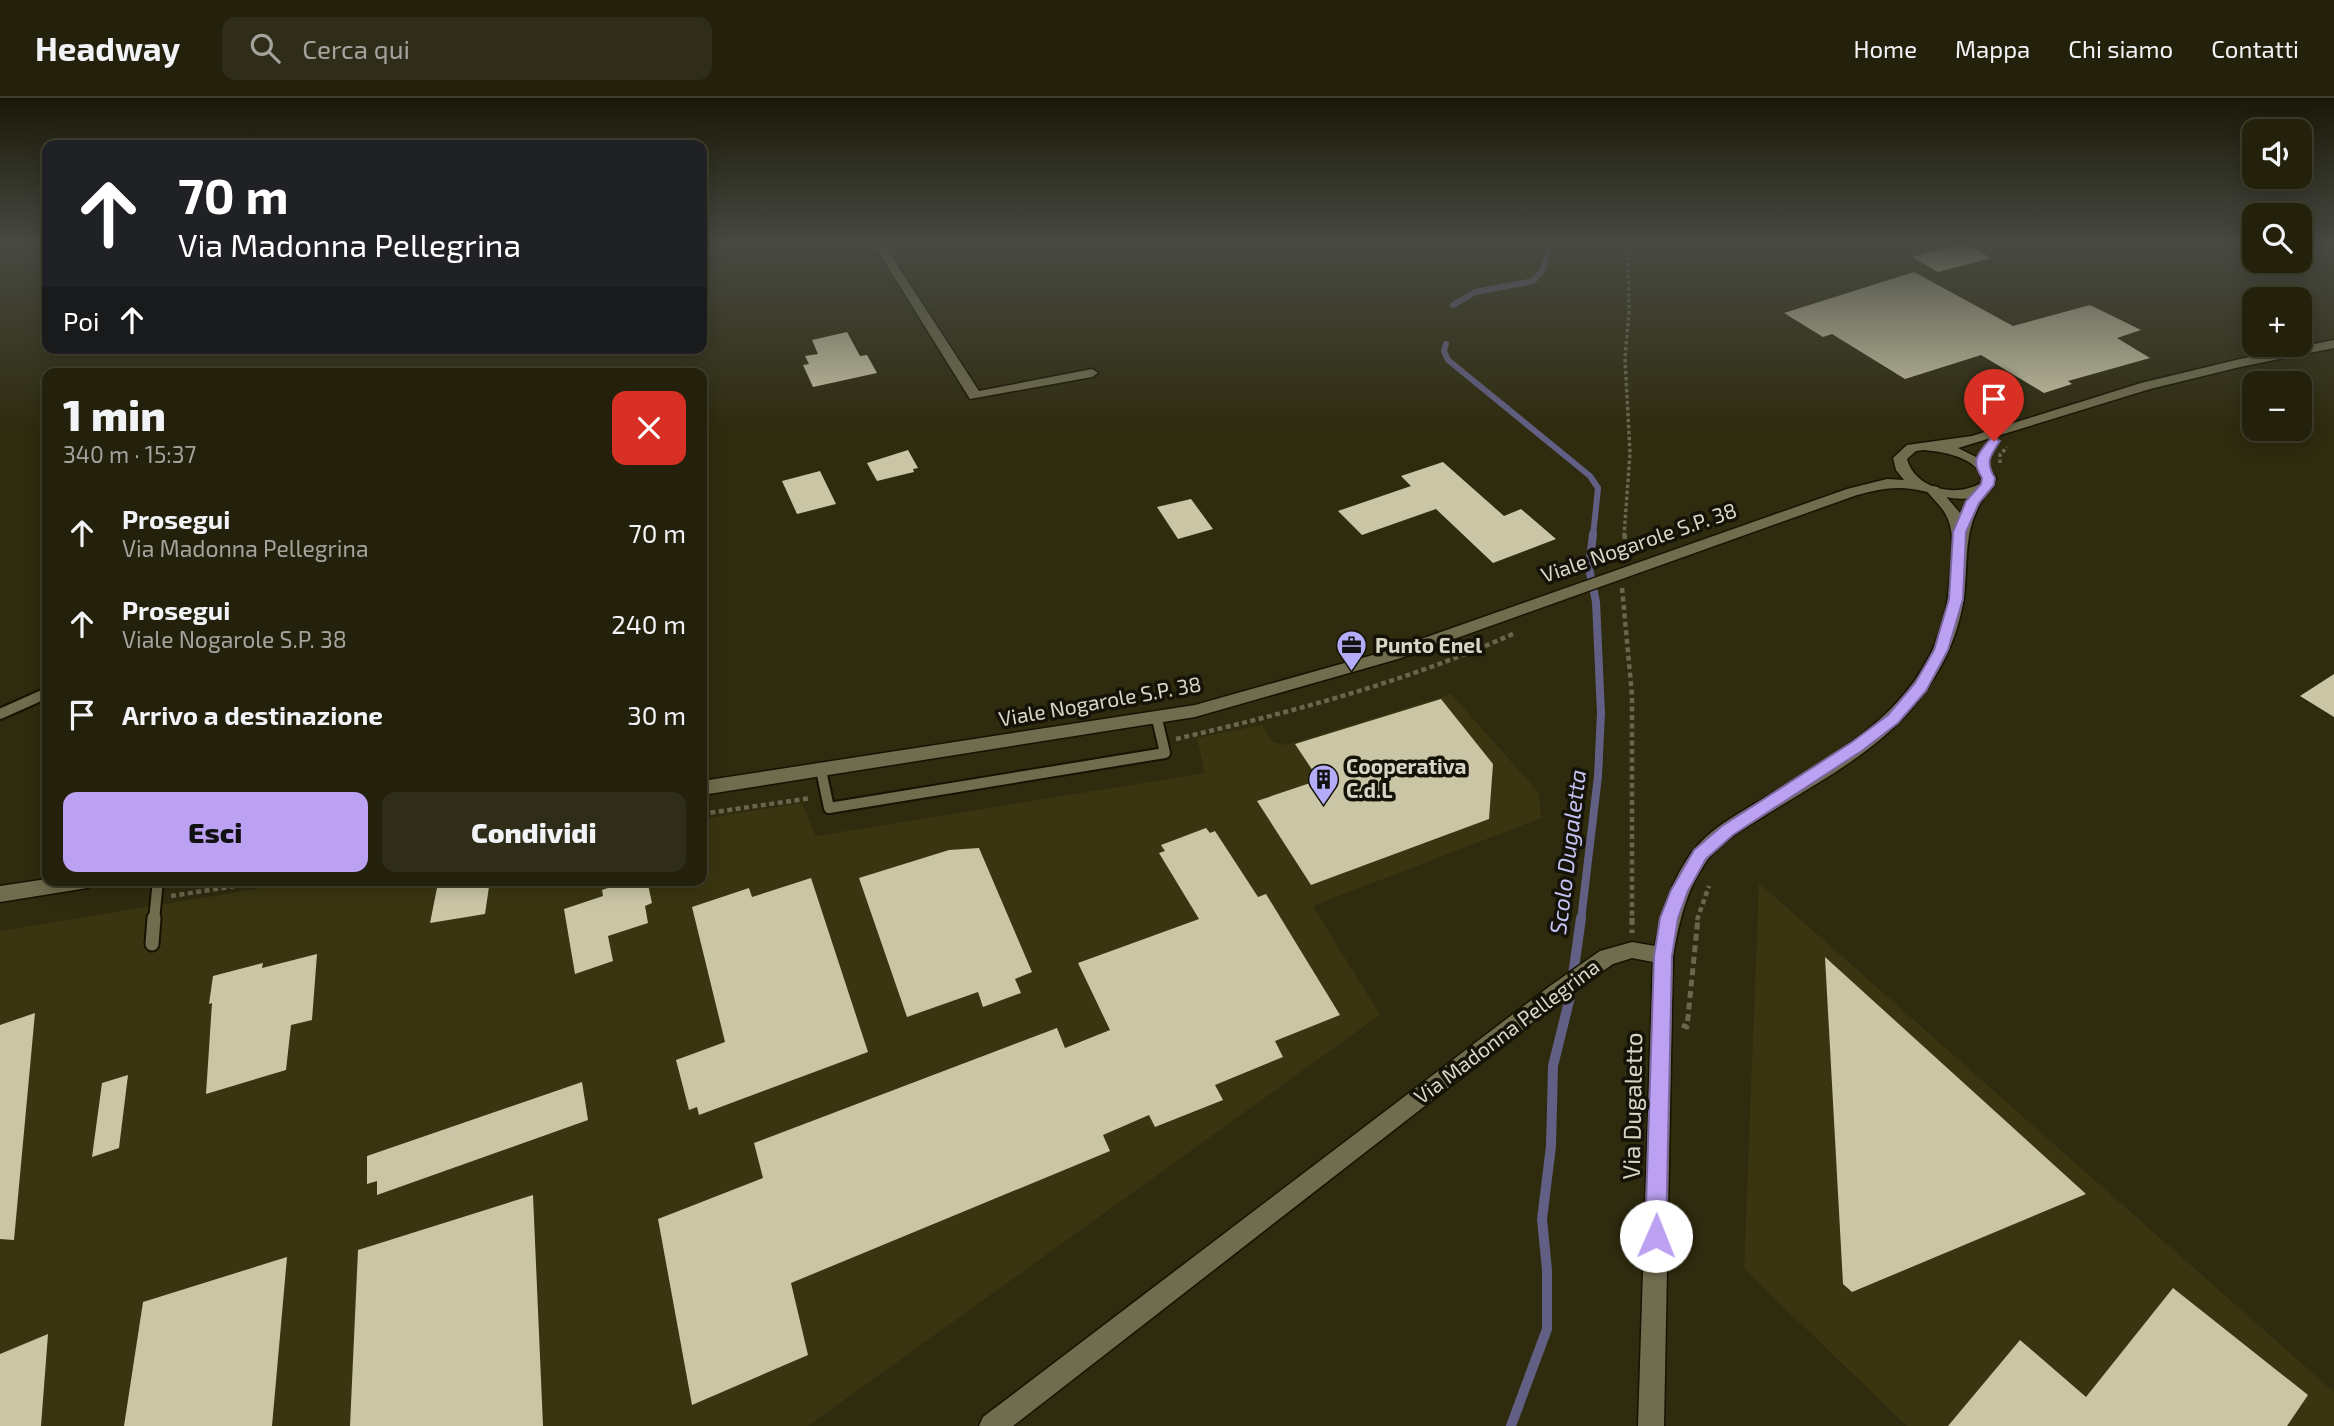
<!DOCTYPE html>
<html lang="it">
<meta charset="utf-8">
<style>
body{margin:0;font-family:"Exo 2",sans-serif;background:#2f2d19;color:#f1f3f6;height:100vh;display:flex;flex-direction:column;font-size:26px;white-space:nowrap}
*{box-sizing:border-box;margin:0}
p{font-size:23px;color:#a3a39d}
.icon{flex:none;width:38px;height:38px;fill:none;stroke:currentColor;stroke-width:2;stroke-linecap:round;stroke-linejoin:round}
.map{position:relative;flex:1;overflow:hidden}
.sheet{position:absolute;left:42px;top:270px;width:665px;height:518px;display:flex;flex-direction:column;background:#23200b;border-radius:14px;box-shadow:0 4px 18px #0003,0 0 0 2px #403e2c}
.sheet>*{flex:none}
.top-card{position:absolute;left:42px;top:42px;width:665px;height:214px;border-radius:14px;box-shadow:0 4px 18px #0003,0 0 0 2px #403e2c;background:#202124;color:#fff;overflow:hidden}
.fabs{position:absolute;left:2242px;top:21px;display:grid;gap:14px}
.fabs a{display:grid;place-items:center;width:70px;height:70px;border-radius:14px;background:#23200b;box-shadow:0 4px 18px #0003,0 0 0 2px #403e2c;font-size:35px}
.pin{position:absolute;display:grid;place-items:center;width:60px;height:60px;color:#fff;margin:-72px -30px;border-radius:50% 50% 50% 0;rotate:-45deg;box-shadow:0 0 7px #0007}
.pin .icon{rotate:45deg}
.me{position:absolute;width:77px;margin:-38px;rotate:1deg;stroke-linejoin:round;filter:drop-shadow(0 0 5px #0008)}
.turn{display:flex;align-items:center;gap:24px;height:147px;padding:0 21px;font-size:32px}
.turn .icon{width:91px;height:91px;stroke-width:2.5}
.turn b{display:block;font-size:49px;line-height:60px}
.then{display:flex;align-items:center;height:66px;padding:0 21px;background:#0003;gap:14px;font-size:26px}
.round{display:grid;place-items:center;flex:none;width:74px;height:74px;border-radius:14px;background:#2f2d19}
.headline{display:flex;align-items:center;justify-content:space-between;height:119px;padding:0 21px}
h1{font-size:42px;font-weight:800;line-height:52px}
.action{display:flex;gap:14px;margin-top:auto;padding:14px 21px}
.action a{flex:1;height:80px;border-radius:14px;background:#bca0f2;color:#111;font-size:28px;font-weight:800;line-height:80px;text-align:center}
.action a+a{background:#2f2d19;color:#f1f3f6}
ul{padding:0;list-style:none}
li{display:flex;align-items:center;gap:21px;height:91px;padding:0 21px}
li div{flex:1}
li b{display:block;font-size:26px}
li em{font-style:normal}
header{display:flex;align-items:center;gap:42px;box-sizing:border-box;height:98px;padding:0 35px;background:#23200b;border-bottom:2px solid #403e2c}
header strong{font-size:33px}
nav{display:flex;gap:38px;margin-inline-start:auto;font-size:24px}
.search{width:490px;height:63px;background:#2f2d19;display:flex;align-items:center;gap:18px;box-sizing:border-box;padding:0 24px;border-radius:14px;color:#a3a39d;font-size:26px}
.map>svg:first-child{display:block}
</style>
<header>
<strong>Headway</strong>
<div class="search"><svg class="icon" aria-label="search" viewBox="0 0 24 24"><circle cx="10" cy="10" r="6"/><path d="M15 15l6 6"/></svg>Cerca qui</div>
<nav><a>Home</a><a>Mappa</a><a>Chi siamo</a><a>Contatti</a></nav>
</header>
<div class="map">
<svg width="2334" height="1328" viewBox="0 0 2334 1328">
<rect width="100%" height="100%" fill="#2f2b0f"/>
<path fill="#3a3510" d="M1451,596L1539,695L1541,720L1313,808L1380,917L808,1328H0V833L311,782H702V721L802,705L816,738L1205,675L1197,640L1262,627L1273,644L1286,647Z
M1759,785L2334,1294V1328H1907L1744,1171Z"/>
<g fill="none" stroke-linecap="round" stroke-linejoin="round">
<path stroke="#625f84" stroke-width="6" d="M1453,207L1475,194L1533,183L1542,173L1550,145
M1446,246L1444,253L1448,262L1590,378L1598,390L1593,438"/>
<path stroke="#625f84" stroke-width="8" d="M1581,822L1598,678L1601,615L1596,504L1589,470L1593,436"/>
<path stroke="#625f84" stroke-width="10" d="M1511,1328L1547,1231V1172L1542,1121L1551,1048L1553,968L1570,899L1581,820"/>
</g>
<path fill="#c9c5a5" d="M1964,145L1991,160L1938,174L1912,159Z
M1914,174L2013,228L2090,207L2141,232L2117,240L2150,260L2068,283L2072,286L2044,295L1981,257L1905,281L1832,236L1823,239L1784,215Z
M847,234L860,258L867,257L877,275L813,289L803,267L809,266L805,258L818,256L812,242Z
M908,352L918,370L913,371L914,374L877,383L867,365Z
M1443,364L1504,418L1521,411L1556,441L1493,465L1436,411L1362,437L1338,413L1411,388L1401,378Z
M820,373L836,406L797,416L782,383Z
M1191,401L1213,431L1178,441L1157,409Z
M2334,576V619L2300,598Z
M1441,601L1493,666L1489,721L1311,787L1257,703L1319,682L1295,646Z
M1206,730L1210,735L1215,733L1258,799L1266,796L1340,917L1275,943L1283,959L1215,987L1223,1002L1155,1029L1149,1017L1103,1037L1110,1053L791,1185L808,1257L692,1307L658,1121L763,1080L754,1045L1057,930L1065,950L1110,932L1078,865L1199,821L1159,755L1165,753L1161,747Z
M979,750L1032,874L1015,881L1021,895L983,909L978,894L907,919L859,780L949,752Z
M811,780L868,954L699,1017L697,1009L689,1012L676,962L725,944L692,809L749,790L752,799Z
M465,782H490L485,816L430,825L437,790L464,785Z
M631,782H647L652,805L645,808L648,825L608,838L613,863L575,876L564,811L603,798L602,792Z
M317,856L312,922L291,927L286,972L206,996L212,905L209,906L213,878L263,865L262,870Z
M1825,859L2086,1096L1852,1194L1843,1186Z
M35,915L14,1142L0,1141V927Z
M128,977L119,1050L92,1059L102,985Z
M582,984L588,1022L377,1097V1083L367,1086V1058Z
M533,1097L543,1328H350L358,1152Z
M287,1159L272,1328H124L143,1204Z
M2173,1190L2308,1297L2287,1328H1948L2020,1242L2086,1299Z
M48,1236L41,1328H0V1256Z"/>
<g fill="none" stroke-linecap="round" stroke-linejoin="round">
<defs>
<path id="service-far1" d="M0,616L47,595
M821,672L829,710L1165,655L1157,621
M154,822L158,782"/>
<path id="service" d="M152,846L154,820"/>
<path id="minor" d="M873,145H883L979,293L1092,271L1098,275L1092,279L970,301Z
M1933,388L1938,389L1960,415L1976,390H1986L1988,393C1962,430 1969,457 1964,499C1959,535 1944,568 1923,596C1885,650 1823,681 1769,715C1747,729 1721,742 1706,764C1686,792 1679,825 1673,858L1664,1328H1638L1653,864L1632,860L1613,866L1564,900L1013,1328H979L983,1319L1550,888L1600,853L1632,844L1655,848C1662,813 1674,773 1699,746C1717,726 1745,712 1768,698C1852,647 1939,598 1949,490C1951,466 1958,433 1943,412C1938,405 1931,399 1926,392Z"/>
<path id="tertiary" d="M2334,242V250L2240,269L2150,291L1958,350L1982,362L1996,380L1993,390C1960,411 1945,396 1912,391C1893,388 1876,392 1857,397L1398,561L1195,619L702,697V683L1195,607L1387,553L1847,391L1887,381L1904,382L1896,372L1893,360L1907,347L1972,338L2141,285L2240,261ZM1923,352C1941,353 1984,360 1981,385C1956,400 1915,391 1907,361L1916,353Z
M47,781L96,782L94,787L87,790L0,804V788Z"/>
</defs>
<use href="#service-far1" stroke="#171300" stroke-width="14"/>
<use href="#service" stroke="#171300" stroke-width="17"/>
<use href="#minor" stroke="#171300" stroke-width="3"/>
<use href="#tertiary" stroke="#171300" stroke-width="3"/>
<path stroke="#69664e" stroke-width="3.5" stroke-dasharray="3.5 2.5" stroke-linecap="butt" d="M2000,365V357L2007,349
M1624,438L1630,355L1625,260L1629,215L1628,145"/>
<path stroke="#69664e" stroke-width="4.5" stroke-dasharray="5 3.5" stroke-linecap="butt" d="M1623,458L1625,436
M1622,490L1632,597V822
M1176,641C1292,614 1406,584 1515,535
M702,716L811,700
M171,798L274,782
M1697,822L1709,788"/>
<path stroke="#69664e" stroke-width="5" stroke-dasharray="7 4.5" stroke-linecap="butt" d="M1632,820V835
M1682,927L1687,929L1698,820"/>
<use href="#service-far1" stroke="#706c4e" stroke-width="10"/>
<use href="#service" stroke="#706c4e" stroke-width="13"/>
<use href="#minor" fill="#706c4e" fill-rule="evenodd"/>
<use href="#tertiary" fill="#706c4e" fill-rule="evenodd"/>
</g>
<linearGradient id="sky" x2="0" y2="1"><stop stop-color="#1a1808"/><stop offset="0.44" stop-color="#474a42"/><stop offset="1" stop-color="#474a42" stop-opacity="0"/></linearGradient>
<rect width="2334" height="331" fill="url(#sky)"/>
<path fill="#bca0f2" stroke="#7a689d" stroke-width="2" d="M1994,340L2000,343C1990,358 1985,364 1995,380L1994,387L1979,405L1966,434L1963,501L1948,552L1926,593L1898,625L1863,652L1733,737L1706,761L1688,793L1678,820L1672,858L1666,1138L1663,1145L1656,1148L1648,1145L1645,1138L1654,858L1660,820L1671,792L1694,752L1722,728L1852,644L1888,617L1915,585L1934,552L1949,501L1953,434L1966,403L1981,386L1982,380C1970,361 1978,357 1990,341Z"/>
<defs>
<symbol id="office-pin" viewBox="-11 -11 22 30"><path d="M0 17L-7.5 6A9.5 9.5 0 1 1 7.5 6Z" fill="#b4acf9" stroke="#151308"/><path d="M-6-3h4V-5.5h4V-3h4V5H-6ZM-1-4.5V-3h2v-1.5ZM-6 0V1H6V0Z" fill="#111"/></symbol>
<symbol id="building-pin" viewBox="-11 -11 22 30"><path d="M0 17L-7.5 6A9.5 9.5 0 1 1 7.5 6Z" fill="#b4acf9" stroke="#151308"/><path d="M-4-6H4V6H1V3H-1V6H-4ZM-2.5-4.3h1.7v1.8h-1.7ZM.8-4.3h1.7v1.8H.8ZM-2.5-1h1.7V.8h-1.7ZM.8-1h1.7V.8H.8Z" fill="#111"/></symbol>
</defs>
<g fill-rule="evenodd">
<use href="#office-pin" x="1334" y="530" width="35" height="47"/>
<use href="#building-pin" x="1306" y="664" width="35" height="47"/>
</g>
<g text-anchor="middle" stroke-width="7" stroke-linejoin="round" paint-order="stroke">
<g font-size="21" fill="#d8d6c6" stroke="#151308">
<text transform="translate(1639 445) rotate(-19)" y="7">Viale Nogarole S.P. 38</text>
<text transform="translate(1100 604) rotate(-10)" y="7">Viale Nogarole S.P. 38</text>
<text transform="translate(1507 934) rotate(-37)" y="7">Via Madonna Pellegrina</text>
</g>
<g font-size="21" font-weight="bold" fill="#d8d6c6" stroke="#151308" text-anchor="start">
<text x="1375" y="555">Punto Enel</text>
<text x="1346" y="676">Cooperativa<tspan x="1346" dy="24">C.d.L</tspan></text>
</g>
<g font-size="23" font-style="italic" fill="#c5c2f5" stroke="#151308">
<text transform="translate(1568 754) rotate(-83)" y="8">Scolo Dugaletta</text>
</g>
<g font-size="24" fill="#d8d6c6" stroke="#151308">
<text transform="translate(1633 1008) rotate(-89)" y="8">Via Dugaletto</text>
</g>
</g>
</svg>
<div class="fabs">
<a><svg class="icon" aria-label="sound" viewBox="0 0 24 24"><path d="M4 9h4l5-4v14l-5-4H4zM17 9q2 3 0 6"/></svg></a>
<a><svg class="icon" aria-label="search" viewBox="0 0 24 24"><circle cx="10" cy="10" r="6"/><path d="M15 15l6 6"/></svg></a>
<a>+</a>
<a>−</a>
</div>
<div class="pin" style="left:1994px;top:343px;background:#d93025"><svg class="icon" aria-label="arrive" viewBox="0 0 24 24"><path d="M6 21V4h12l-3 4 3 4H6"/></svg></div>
<svg class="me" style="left:1656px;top:1138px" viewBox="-20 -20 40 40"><circle r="19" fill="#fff"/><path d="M0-13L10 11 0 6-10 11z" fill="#bca0f2"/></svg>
<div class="top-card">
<div class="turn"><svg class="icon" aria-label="ahead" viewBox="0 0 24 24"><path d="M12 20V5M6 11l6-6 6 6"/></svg><div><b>70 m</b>Via Madonna Pellegrina</div></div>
<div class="then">Poi<svg class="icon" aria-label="ahead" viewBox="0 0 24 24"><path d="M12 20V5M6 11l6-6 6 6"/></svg></div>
</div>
<section class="sheet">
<div class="headline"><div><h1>1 min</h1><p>340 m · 15:37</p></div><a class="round" style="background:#d93025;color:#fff"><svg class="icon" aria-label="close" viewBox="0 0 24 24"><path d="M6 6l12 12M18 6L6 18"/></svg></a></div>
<ul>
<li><svg class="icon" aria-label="ahead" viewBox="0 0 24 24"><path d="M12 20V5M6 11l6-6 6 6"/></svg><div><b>Prosegui</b><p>Via Madonna Pellegrina</p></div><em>70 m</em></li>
<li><svg class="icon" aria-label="ahead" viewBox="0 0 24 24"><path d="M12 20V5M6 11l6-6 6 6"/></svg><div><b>Prosegui</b><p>Viale Nogarole S.P. 38</p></div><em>240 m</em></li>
<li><svg class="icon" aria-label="arrive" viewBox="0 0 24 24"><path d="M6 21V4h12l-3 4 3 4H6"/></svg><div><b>Arrivo a destinazione</b></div><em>30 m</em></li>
</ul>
<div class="action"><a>Esci</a><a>Condividi</a></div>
</section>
</div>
